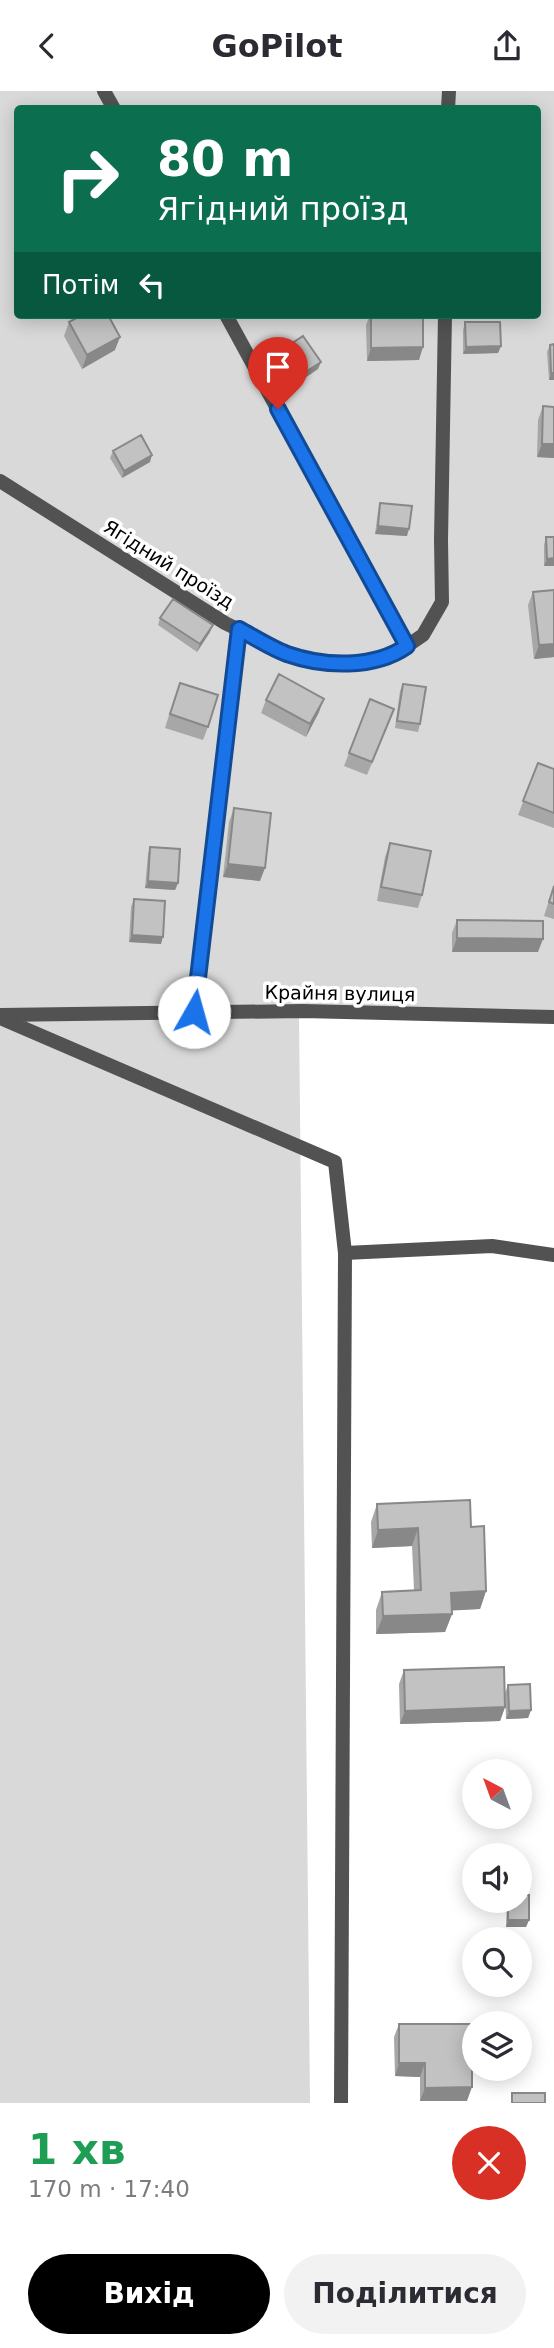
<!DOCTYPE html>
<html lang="uk">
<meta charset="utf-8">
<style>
body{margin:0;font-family:"DejaVu Sans",sans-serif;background:#f2f2f3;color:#2b2b33;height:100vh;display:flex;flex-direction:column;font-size:26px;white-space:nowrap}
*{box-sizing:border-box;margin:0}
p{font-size:23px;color:#7c7c81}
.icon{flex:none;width:38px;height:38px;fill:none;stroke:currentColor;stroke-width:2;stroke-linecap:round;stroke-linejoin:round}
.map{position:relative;height:2012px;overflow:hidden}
.details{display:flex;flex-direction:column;background:#fff;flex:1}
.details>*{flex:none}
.hud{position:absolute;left:14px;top:14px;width:527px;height:214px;border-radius:7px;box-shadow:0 4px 18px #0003;background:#0b6e4f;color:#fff;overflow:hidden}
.needle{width:46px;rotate:319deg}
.buttons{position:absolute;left:462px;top:1668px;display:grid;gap:14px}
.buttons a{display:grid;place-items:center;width:70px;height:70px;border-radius:50%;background:#fff;box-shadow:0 4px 18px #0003;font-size:35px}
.pin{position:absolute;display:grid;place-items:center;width:60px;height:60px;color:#fff;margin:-72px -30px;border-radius:50% 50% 50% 0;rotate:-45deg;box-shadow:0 0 7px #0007}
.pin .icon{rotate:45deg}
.me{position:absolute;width:77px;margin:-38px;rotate:7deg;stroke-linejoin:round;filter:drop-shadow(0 0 5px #0008)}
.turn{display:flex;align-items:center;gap:24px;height:147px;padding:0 28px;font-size:32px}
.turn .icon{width:91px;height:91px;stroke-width:2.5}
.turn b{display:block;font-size:49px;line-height:60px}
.then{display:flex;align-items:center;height:66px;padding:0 28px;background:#0003;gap:14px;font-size:26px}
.round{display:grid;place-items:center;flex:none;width:74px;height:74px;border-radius:37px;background:#f2f2f3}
.summary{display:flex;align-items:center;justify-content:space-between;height:119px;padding:0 28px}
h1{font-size:42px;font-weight:700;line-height:52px;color:#1e9e55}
.action{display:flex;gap:14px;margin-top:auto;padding:14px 28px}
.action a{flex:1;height:80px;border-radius:42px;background:#000;color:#fff;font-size:28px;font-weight:700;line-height:80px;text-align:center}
.action a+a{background:#f2f2f3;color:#2b2b33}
header{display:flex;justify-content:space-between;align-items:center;height:91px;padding:0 28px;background:#fff;font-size:32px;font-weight:700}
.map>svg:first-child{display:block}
</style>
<header><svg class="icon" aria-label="back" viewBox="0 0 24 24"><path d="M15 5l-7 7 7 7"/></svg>GoPilot<svg class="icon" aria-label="share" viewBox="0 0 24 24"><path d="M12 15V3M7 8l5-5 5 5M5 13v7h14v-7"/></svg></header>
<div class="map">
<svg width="554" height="2012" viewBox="0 0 554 2012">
<rect width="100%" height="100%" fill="#fff"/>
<path fill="#d9d9d9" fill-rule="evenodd" d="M0,0H554V926L0,924ZM18,18H537V224H18Z
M299,923L310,2012H0V926Z"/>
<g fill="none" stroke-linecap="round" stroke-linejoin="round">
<path stroke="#525252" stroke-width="14" d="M194,921L239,538"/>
<path stroke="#525252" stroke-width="14" d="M104,0L114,18
M448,18L449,0
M0,390L225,532L287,563L325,572H357L394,564L407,555L226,224
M407,555L423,544L442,511L441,449L445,224
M0,924L303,920L554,926
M0,927L335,1071L345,1162L492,1155L554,1164
M341,2012L345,1162"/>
</g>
<path fill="#a7a7a7" d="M370,224H423L419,269L367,270L366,234Z
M69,231L115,259L82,278L64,245Z
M465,231L501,255L498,262L463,263V239Z
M554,253V289H549L547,261L550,254Z
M279,261L318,278L293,295L276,268Z
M543,315L554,316V367L537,366L538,329Z
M113,360L150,371L122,387L110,367Z
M380,412L407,445L375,443L378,420Z
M546,446L554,475H544V454Z
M554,499V566L534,568L528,514L533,501Z
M160,527L210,541L197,561L158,534Z
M403,593L420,633L418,641L395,637L400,600Z
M175,605L208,636L203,649L165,637Z
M266,609L319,621L306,646L261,622Z
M389,631L367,684L344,675L349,662Z
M538,672L554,678V737L518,724Z
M234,717L260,790L223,786L229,731Z
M390,752L422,804L418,817L377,810L385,766Z
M150,756L178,792L175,799L145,797L148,763Z
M554,794V828L544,825Z
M134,808L161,853L129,851L131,816Z
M457,829L538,861H452V842Z
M377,1413L471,1436L486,1500L480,1518L452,1519V1523L445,1541L376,1543V1519L382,1501L414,1499L412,1455L372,1457L371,1431Z
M404,1579L505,1616L500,1630L400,1633L399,1593Z
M508,1594L531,1619L528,1627L506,1628L505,1602Z
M507,1810H520L529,1829L526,1836H506Z
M399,1933L467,2010H420V1986L395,1985L394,1946Z"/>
<path fill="#888" d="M120,246L115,259L82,278L87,264Z
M501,255L498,262L463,263L466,256Z
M423,256L419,269L367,270L371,257Z
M321,271L318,278L293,295L296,287Z
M551,282H554V289H549Z
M542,353H554V367L537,366Z
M152,364L150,371L122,387L124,380Z
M378,435L409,438L407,445L375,443Z
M554,467V475H544L547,468Z
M213,534L210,541L197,561L200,553Z
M554,553V566L534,568L539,554Z
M324,608L319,621L306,646L310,633Z
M228,773L265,777L260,790L223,786Z
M148,790L178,792L175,799L145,797Z
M132,844L163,846L161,853L129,851Z
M457,847L543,848L538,861H452Z
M418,1437L412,1455L372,1457L378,1439Z
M486,1500L480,1518L444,1520L451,1502Z
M452,1523L445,1541L376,1543L383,1525Z
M505,1616L500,1630L400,1633L405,1620Z
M531,1619L528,1627L506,1628L509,1620Z
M508,1829H529L526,1836H506Z
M399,1972H425L420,1986L395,1985Z
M472,1996L467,2010H420L425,1997Z"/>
<path fill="#c2c2c2" stroke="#888" stroke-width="2" d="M82,224H108L120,246L87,264L69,231Z
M371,224H423V256L371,257Z
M465,231H500L501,255L466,256Z
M303,245L321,271L296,287L279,261Z
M554,253V282H551L550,254Z
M543,315L554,316V353H542Z
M141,344L152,364L124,380L113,360Z
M380,412L412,415L409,438L378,435Z
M546,446H554V467L547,468Z
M554,499V553L539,554L533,501Z
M173,508L213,534L200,553L160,527Z
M279,583L324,608L310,633L266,609Z
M180,592L218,604L208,636L170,623Z
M403,593L426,596L420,633L397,630Z
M370,608L394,618L372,671L349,662Z
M538,672L554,678V722L523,710Z
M234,717L271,722L265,777L228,773Z
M390,752L431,760L422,804L381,796Z
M150,756L180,758L178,792L148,790Z
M554,795V813L549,811Z
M134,808L165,810L163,846L132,844Z
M457,829L543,830V848L457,847Z
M470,1409L471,1436L484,1435L486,1500L451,1502L452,1523L383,1525L382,1501L421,1499L418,1437L378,1439L377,1413Z
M504,1576L505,1616L405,1620L404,1579Z
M530,1593L531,1619L509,1620L508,1594Z
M520,1804H529V1829H508V1810H520Z
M399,1933H472V1996L425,1997V1972H399Z
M512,2002H545V2012H512Z"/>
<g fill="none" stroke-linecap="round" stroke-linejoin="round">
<defs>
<path id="route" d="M194,921L239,538C254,546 271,557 287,563C324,576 374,578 407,555L278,318"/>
</defs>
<use href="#route" stroke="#114b97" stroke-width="18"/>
<use href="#route" stroke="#1a73e8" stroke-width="12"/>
</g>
<g text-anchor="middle" stroke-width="7" stroke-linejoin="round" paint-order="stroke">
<g font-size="19" fill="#000" stroke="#fff">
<text transform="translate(169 473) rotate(32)" y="7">Ягідний проїзд</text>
<text transform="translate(340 902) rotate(1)" y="7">Крайня вулиця</text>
</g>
</g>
</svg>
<div class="buttons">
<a><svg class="needle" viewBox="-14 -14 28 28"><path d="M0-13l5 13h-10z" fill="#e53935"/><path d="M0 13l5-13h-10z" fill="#7c7c81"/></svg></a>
<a><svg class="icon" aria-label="sound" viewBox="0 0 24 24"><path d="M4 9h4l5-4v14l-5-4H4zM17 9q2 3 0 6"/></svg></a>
<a><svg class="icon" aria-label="search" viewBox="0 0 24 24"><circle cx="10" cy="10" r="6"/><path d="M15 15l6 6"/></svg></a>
<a><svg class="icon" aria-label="layers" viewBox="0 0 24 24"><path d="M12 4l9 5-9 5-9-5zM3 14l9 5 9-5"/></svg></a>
</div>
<div class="pin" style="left:278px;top:318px;background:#d93025"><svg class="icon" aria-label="arrive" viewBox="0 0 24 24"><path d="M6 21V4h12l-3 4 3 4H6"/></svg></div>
<svg class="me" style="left:194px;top:921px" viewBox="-20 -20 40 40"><circle r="19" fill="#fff"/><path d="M0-13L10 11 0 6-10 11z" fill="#1a73e8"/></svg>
<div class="hud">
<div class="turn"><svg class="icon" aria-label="right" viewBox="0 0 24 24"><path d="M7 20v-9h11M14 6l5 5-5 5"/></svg><div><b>80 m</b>Ягідний проїзд</div></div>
<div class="then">Потім<svg class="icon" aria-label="left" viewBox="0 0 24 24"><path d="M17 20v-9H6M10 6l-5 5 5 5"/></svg></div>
</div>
</div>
<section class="details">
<div class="summary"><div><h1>1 хв</h1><p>170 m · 17:40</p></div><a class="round" style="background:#d93025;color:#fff"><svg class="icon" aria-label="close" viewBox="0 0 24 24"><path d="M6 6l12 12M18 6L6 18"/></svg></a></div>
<div class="action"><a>Вихід</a><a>Поділитися</a></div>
</section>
